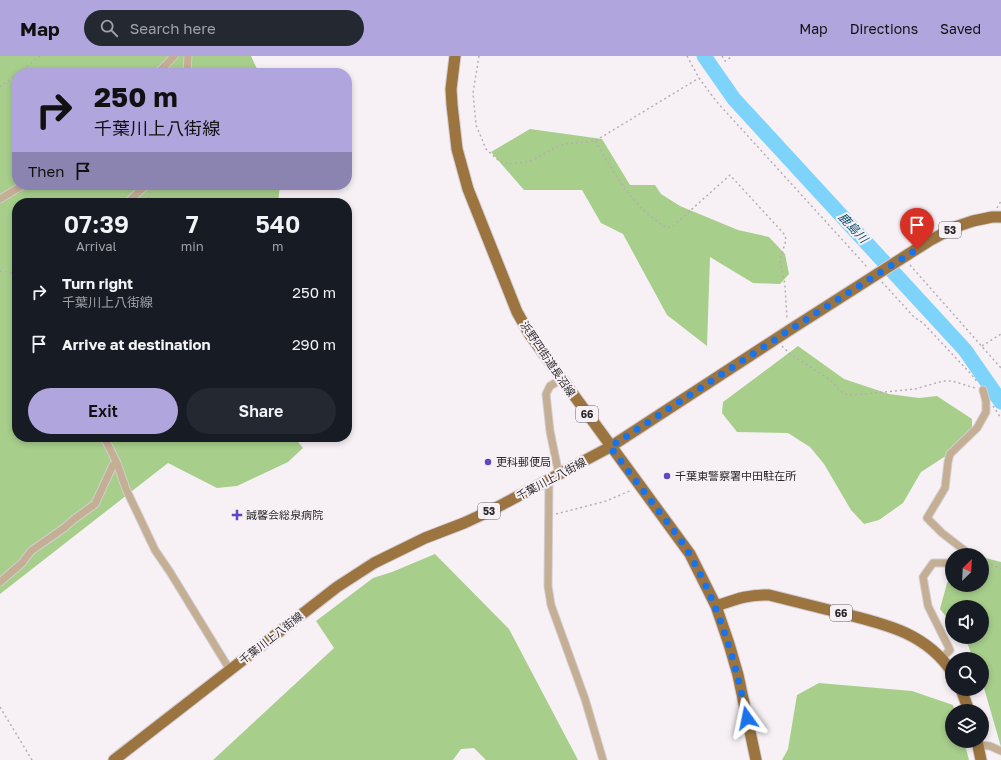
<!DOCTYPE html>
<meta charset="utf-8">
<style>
body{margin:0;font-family:"Golos Text","Noto Sans JP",sans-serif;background:#242831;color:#f1f3f6;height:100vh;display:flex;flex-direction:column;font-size:15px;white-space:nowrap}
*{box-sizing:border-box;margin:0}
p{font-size:13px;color:#9ea1a6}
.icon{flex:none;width:22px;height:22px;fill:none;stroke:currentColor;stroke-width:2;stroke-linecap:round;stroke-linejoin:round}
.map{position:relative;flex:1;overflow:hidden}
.side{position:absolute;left:12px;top:142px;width:340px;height:244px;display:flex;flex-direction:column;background:#171b24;border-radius:16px;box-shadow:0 2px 6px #0003}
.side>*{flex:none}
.guide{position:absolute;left:12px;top:12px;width:340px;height:122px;border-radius:16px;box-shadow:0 2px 6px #0003;background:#b0a6dd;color:#111;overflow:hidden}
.needle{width:26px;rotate:24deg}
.controls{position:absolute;left:945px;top:492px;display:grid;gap:8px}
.controls a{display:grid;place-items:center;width:44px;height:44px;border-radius:50%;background:#171b24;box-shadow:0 2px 6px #0003;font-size:20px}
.pin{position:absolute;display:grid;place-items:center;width:34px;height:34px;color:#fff;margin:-41px -17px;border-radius:50% 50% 50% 0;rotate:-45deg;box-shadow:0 0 4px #0007}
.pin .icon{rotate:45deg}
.me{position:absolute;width:44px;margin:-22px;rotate:348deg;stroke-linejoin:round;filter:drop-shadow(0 0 3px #0008)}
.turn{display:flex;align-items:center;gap:14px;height:84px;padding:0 16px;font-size:18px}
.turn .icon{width:52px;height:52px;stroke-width:2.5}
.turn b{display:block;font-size:28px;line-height:34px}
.then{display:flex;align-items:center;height:38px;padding:0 16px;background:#0003;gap:8px;font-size:15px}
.eta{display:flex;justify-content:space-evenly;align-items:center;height:68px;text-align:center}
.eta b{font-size:24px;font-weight:600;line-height:28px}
.primary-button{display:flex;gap:8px;margin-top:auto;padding:8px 16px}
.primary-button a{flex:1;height:46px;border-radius:24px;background:#b0a6dd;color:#111;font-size:16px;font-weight:600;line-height:46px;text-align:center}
.primary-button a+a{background:#242831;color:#f1f3f6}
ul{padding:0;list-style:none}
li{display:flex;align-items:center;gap:12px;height:52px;padding:0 16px}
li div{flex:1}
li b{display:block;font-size:15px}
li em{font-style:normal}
header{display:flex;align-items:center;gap:24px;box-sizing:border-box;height:56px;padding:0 20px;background:#b0a6dd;color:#111}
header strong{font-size:19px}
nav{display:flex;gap:22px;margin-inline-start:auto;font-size:14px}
.search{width:280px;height:36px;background:#242831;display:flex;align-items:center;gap:10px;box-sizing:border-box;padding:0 14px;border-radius:22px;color:#9ea1a6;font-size:15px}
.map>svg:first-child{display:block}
</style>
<header>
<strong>Map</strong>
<div class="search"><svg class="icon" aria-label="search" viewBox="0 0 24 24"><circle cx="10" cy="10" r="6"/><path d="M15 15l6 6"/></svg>Search here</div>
<nav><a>Map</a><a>Directions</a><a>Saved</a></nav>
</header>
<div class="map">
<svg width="1001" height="704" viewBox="0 0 1001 704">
<rect width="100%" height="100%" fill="#f7f1f6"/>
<path fill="#a7ce8b" d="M0,0H251L259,17H17V129H280L278,147H17V381H294L303,392L288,406L237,430L217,432L168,407L0,538Z
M530,73L602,83L630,129H655L661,138L680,150L738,174L769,181L785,198L789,218L780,228L753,227L710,201L707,290L667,259L623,178L601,167L582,134H524L491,96Z
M798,290L844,323L889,338L919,342L937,340L972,363V383L921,416L903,447L879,464L864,468L851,454L824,408L810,391L788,377L737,376L722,357L723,346Z
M435,498L509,573L578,704H486L474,692L461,693L453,704H213L334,592L316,565L373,522L392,516Z
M982,501L1001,506V691L982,625V603H973L968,589L962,581H982V551H952V568L940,553L947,527L952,520V529H982Z
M819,627L912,635L953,649L955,655H952V685H964L969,704H782L788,693L797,639Z"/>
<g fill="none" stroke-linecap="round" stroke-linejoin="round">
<path stroke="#7ed3fa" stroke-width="15" d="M704,0L734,43L965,294L1001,346"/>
<defs>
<path id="minor" d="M158,17L174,0
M187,17L188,0
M0,143L23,129
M127,147L143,132L148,129
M104,381L117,407L126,433L155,494L170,516L230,614
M559,419L550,375L546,338L550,330L562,323
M549,424L548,530L551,549L585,643L603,704
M958,499L964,494L942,477L927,462L945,432L948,406L950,398L977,372L986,356V345L983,334
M0,526L22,507L31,495L64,472L73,464L95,448L113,409L117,407
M941,603L950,594L928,550L923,521L933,507H949L952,505
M978,689L990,690L1001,695"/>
<path id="primary" d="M455,0L451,33L452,49L457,93L468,133L517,256L530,279L562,323L690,498L716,550L729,588L738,619L756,704
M716,550C734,544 749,538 769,539C793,545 817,551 841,557C884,568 925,576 952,616
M961,633L969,655
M977,685L981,704
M114,704L337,531L374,507L425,482L464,467L492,454L610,391L788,275L929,185L955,171L973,165L992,161H1001"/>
</defs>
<use href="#minor" stroke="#d2cdd1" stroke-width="9"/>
<use href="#primary" stroke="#d2cdd1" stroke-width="13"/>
<path stroke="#b4afb3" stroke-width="1.5" stroke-dasharray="2 3" stroke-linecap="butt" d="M479,0L473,37L476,69L486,93L499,105L509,108L526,106L537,102L554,92L566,88L595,85L699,22
M687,0L699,22L716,45L868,212
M722,0L725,5L733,0
M19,17L40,0
M0,31L17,18
M595,85C612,113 627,142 653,162C659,167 663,172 672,171L730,119L785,179L786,184L780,204L785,229L787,264
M147,147L150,137
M997,152L1001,145
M910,209L1001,312
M0,215L17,217
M882,226L914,261L923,267L971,318L978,327
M782,290L790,298L820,317L833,326L840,335L846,338L853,339L915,333L943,325H952L975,332
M982,290L1001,278
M993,350L1001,362
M556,458L606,445L632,434
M982,504L1001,513
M0,651L32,704"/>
<use href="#minor" stroke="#c4ae94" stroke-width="7"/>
<use href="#primary" stroke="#9b7440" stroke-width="11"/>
</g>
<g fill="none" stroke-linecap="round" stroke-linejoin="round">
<path stroke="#1a73e8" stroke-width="7" stroke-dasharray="0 12.6" d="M747,662C735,604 719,550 690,499C681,483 669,469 658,454C642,433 626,412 610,391L788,275L917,193"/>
</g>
<g fill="#6047bf" stroke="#f7f1f6" stroke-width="1.5">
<circle cx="488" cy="406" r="4"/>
<circle cx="667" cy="420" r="4"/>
<path d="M235 453h4v4h4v4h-4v4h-4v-4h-4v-4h4z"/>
</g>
<g text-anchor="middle" stroke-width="4" stroke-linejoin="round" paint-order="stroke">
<g fill="#f7f1f6" stroke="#686568" stroke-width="1">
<rect x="939" y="166" width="22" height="16" rx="3"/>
<rect x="576" y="350" width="22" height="16" rx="3"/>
<rect x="478" y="447" width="22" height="16" rx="3"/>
<rect x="830" y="549" width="22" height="16" rx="3"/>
</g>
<g font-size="10" font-weight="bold" fill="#2b292b">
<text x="950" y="178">53</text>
<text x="587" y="362">66</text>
<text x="489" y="459">53</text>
<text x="841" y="561">66</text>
</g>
<g font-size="11" fill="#2b292b" stroke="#f7f1f6">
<text transform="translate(548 303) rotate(56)" y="4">浜野四街道長沼線</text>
<text transform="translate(551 423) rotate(-28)" y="4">千葉川上八街線</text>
<text transform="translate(271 582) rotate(-38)" y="4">千葉川上八街線</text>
</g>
<g font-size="11" fill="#2b292b" stroke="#f7f1f6" text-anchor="start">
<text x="496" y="410">更科郵便局</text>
<text x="675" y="424">千葉東警察署中田駐在所</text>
<text x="246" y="463">誠馨会総泉病院</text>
</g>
<g font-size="12" font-style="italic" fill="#0b526d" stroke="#f7f1f6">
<text transform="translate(853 172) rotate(47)" y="4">鹿島川</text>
</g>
</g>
</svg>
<div class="controls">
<a><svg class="needle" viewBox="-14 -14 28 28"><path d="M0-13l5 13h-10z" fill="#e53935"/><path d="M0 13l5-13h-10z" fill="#9ea1a6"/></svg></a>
<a><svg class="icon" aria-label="sound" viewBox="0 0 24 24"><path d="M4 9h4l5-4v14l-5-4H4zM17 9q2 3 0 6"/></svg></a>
<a><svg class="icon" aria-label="search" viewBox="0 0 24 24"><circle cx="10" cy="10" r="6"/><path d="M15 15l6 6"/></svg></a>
<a><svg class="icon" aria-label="layers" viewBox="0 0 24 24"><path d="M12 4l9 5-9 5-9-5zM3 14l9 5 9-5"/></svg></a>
</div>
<div class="pin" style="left:917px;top:193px;background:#d93025"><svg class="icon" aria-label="arrive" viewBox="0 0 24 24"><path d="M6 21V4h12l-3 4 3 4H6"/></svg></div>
<svg class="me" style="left:747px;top:662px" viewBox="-20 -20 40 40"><path d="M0-17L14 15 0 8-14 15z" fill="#1a73e8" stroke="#fff" stroke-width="4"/></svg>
<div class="guide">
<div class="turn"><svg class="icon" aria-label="right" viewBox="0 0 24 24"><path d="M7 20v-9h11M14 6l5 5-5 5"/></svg><div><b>250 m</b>千葉川上八街線</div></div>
<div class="then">Then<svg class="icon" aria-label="arrive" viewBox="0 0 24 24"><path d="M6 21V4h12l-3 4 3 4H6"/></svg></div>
</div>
<section class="side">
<div class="eta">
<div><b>07:39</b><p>Arrival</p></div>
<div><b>7</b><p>min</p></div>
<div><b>540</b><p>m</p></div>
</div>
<ul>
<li><svg class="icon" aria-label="right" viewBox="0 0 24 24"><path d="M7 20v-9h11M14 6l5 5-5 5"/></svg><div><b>Turn right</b><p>千葉川上八街線</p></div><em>250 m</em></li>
<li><svg class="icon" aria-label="arrive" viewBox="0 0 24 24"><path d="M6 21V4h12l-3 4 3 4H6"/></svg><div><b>Arrive at destination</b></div><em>290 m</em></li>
</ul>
<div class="primary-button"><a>Exit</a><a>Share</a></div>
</section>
</div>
